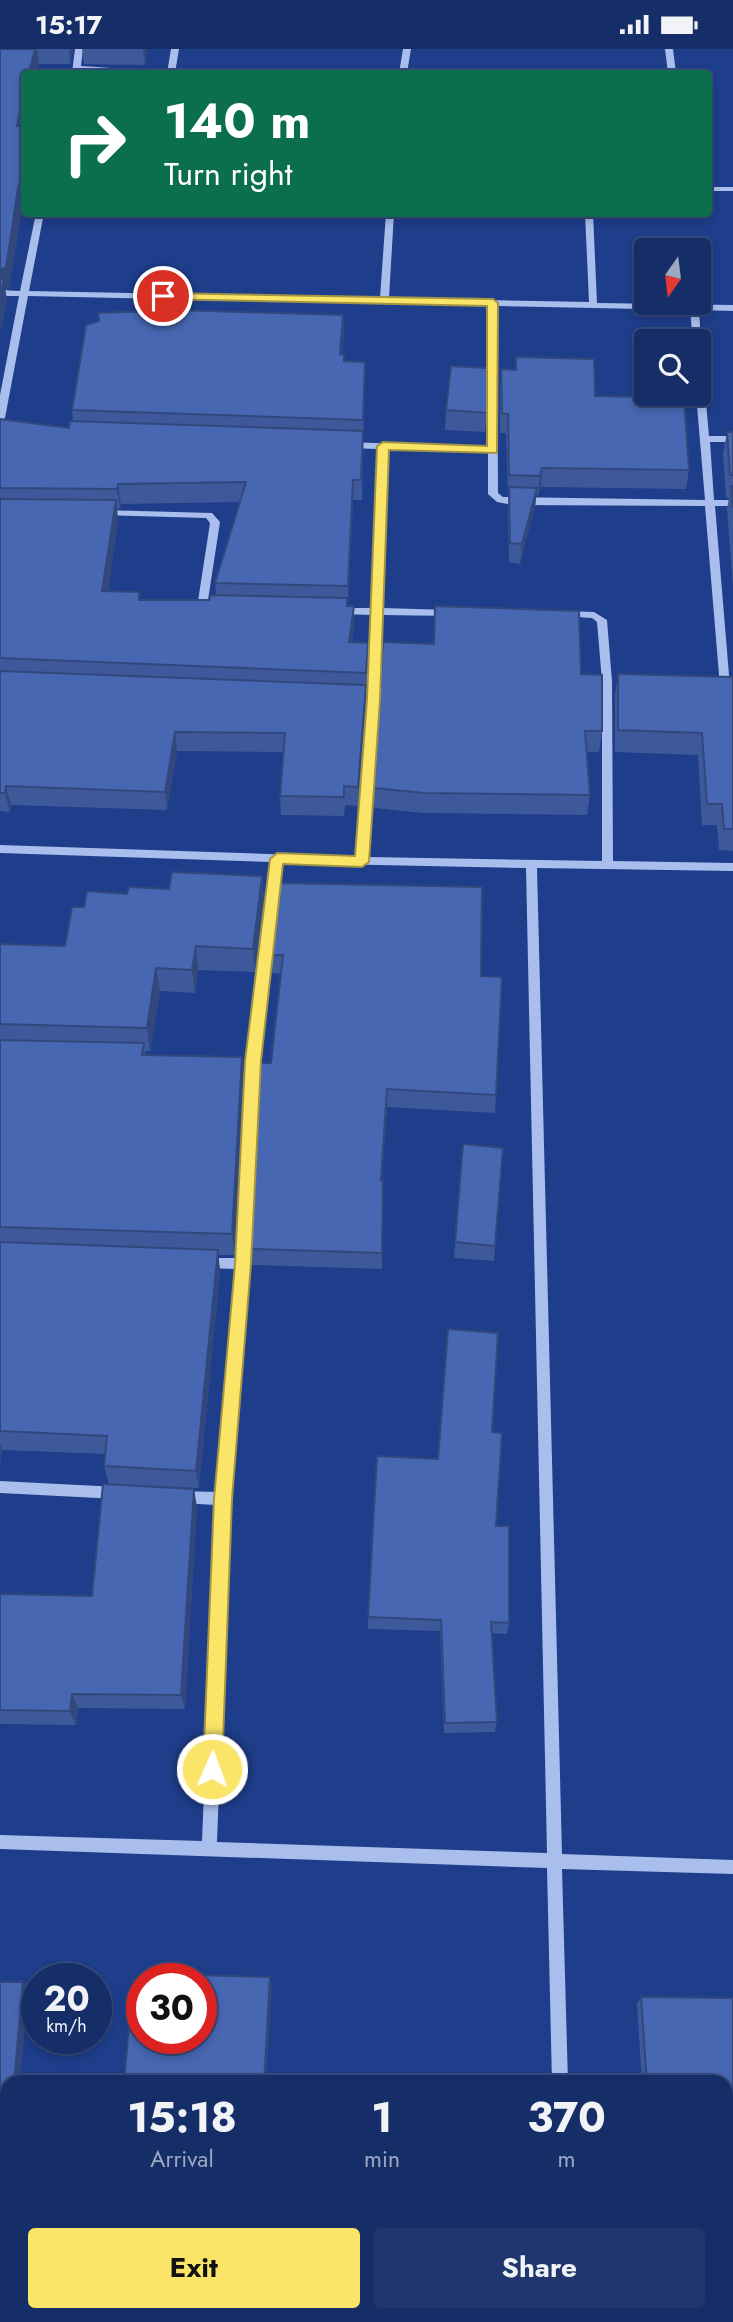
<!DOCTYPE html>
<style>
body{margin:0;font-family:Jost,sans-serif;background:#1f366e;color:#f1f3f6;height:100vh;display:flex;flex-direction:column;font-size:26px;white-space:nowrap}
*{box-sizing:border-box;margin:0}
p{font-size:23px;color:#9ea8c0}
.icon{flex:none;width:38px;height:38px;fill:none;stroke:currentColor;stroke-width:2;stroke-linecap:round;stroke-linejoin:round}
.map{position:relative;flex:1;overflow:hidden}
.details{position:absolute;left:0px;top:2026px;width:733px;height:247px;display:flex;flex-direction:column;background:#162e68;border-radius:21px 21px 0 0;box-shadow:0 4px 10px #0003,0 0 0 2px #354a7c}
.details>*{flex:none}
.guide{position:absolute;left:21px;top:21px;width:691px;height:147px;border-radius:7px;box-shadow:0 4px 10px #0003,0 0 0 2px #354a7c;background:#0b6e4f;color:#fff;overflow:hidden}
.needle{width:46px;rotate:194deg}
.buttons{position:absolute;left:634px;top:189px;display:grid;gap:14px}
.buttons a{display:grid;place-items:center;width:77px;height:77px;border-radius:7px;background:#162e68;box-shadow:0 4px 10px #0003,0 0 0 2px #354a7c;font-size:35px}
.speed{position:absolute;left:21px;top:1914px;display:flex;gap:14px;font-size:35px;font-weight:700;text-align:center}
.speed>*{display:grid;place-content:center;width:91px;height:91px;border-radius:50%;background:#162e68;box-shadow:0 4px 10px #0003,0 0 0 2px #354a7c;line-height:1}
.speed small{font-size:18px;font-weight:400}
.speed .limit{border:10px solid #d22;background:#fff;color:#111}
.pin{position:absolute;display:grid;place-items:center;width:60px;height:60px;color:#fff;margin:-30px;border:4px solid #fff;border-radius:50%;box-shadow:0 2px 7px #0007}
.me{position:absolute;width:77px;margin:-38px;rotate:2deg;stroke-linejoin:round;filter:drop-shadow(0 0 5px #0008)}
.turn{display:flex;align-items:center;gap:24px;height:147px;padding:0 28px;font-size:32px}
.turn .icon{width:91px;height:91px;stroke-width:2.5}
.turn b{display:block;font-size:49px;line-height:60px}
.eta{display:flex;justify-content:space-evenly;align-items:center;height:119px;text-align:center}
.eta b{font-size:42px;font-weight:700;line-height:49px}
.primary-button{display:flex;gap:14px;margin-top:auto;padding:14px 28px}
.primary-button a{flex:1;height:80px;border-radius:7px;background:#fae569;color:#111;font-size:28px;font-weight:700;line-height:80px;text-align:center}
.primary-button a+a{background:#1f366e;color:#f1f3f6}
.status{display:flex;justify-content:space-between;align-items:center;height:49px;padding:0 35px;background:#162e68;direction:ltr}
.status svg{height:19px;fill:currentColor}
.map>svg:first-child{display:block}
</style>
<div class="status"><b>15:17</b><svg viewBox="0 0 49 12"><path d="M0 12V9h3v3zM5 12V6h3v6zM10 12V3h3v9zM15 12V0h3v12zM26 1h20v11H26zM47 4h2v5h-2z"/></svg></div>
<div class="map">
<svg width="733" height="2273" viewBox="0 0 733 2273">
<rect width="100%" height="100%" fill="#1e3d8a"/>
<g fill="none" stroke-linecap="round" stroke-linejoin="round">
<path fill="#a9beec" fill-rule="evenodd" d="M75,0H83L81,17L156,22L160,24L80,22V24H72Z
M171,0H179L175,24H167Z
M403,0H411L407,24H399Z
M665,0H673L676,24H668Z
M709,138H733V142H709Z
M36,164H44L29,242L380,249L386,164H394L389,249L589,253L585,164H593L597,254L733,256V262L699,261L701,292L698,294V292H693L690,261L497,257L498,444L503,448L705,451L696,345H698V306L702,309L709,387H733V393H710L714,451H733V457H715L730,638L729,641H721L720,638L705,457L512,456L497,453L488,445V404L388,400L382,559L451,561L456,564L451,567L382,566L379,650L368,808L602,812V632L597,573L592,569L559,567V563L563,562L594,563L607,571L612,632L613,812L733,814V822L537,819L562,1805L733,1811V1825L562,1820L568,2034H552L547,1819L0,1800V1786L202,1792L216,1456L181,1454L176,1452L174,1448L176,1444L181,1442L217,1443L236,1220L205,1219L201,1218L199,1214L201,1210L205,1209H237L247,1012L271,813L0,804V796L357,808L369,650L372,566L339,565L334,562L339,559H372L378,400L347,399L342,396L347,393L488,398L489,257L28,247L5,369L0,372V346L19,247H0V241L20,242ZM282,814L526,819L547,1804L217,1793L230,1450L249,1215L259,1012Z
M102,461L212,464L220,473L208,551L217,558V562H209L198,552L210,474L206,469L99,466V462Z
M0,1432L118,1438L123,1440L125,1444L123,1448L118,1450L0,1444Z
M557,2266H573V2273H557Z"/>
</g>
<path fill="#3d5999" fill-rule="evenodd" d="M0,0H73L70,15H39L36,24H24V149L22,159L9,239L5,240L7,250L0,283Z
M82,0H147L145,16L84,15Z
M343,266L344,285L342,306H344V312L365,313L362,451H353L348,557H354V577L352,593L368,594L366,656L358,757L345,756L344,767L281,766L280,747L283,703L177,702L167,761L11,756L10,763L0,762V371L69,379L73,372L72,361ZM240,453L215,534L216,546L209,551H140L108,542L118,471L117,459L120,460L121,455Z
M516,308L595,347L689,421L686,440L541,438L538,446H536L535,459L520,515L509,513L508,458L509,445H508L506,384H500V340L501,320L515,321Z
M446,361L487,364L485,383L445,381Z
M727,383H733V538L727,460L729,449L726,448L723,405Z
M435,557L581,625L602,682L599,703H586L590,746L587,766L423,764L374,759V739L434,595Z
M618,625L733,628V802L719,801L717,776H702L698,706L615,703V647Z
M262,827L264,852L255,923L198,921L195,944L160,942L150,1002H145L146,1006L244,1031L235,1206H218L220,1222L199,1439L109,1435L104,1417L106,1405L2,1401L0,1416V895L65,897L84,858L127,845Z
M279,834L481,927L496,1046L495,1064L387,1058L382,1131H383L382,1220L252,1216L250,1200L281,925L272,924L271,906Z
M463,1095L495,1197L494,1212L454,1209Z
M492,1383L496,1477L509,1574L507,1585L492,1584L497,1673L495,1683L444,1684L440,1582L368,1580V1568L438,1410Z
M197,1458L185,1660L78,1659L76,1676L0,1675V1545L92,1547Z
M0,1933H23L28,1940L7,2034V2097H0Z
M641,1948L733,1949V2273H657V2266H726V2034H642L637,1955Z"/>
<path fill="#32487d" d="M35,0H37L39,15L36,24H29Z
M69,0H73L70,15Z
M143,0H147L145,16Z
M24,43V76L20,97L17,77Z
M24,119V149L22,159L9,239L5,240L7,250L0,283V220L18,139Z
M343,266L344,285L340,325V305Z
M542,419L541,438L538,446L540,427Z
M353,431V451L348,557V537Z
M118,435L121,455L120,460L117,440Z
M537,439L535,459L520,515L522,495Z
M116,451L118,471L105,562L102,542Z
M354,557V577L349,613V593Z
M366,636V656L358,757V738Z
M175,683L177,702L167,761L165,743Z
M6,737L11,756L10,763L5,744Z
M262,827L264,852L255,923L253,900Z
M196,897L198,921L195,944L192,921Z
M156,919L160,942L150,1002L147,979Z
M242,1008L244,1031L235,1206L232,1185Z
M387,1040V1058L380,1148L381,1131Z
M218,1201L220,1222L199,1439L196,1422Z
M0,1394L2,1401L0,1416Z
M194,1440L197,1458L185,1660L181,1646Z
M72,1645L78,1659L76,1676L70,1662Z
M270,1928L272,1937L266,2034H264Z
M23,1933L28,1940L20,2034H14Z"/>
<path fill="#4767b2" stroke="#32487d" stroke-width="2" d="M0,0H35L29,24H24V43L17,77H24V119L18,139L6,219L0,220Z
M0,229L4,230L0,247Z
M176,261L343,266L340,305L344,306V312L365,313L363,371L72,361L86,276L99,272L98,264Z
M516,308L594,310L595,347L684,349L689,421L542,419L540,427L509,426L508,365H502L501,320L516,321Z
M451,317L487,319V364L446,361Z
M0,370L69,379L70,372L363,382L361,431H353L348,537L215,534L246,433L118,435L117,440L0,439Z
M727,383H733V426H730Z
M731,437H733V459Z
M509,438L537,439L522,495L510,494Z
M0,450L116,451L102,542L139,543V551H209L211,546L347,549V557H354L349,593L368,594L366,624L0,609Z
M435,557L579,562L581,625L602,626V682H585L590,746L424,744L374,739L383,593L434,595Z
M0,622L366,636L358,738L344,737V748L280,747L285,684L175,683L165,743L6,737L5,744H0Z
M618,625L733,628V780H724L722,755H707L702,684L618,681Z
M172,823L262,827L253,900L196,897L192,921L156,919L147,979L0,975V895L65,897L72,858H84L87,842L127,845L129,838L169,840Z
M279,834L482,838L481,927L502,928L496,1046L387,1040L381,1131H383L382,1204L250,1200L259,1014H271L283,906H271Z
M0,991L144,994L142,1006L242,1008L232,1185L0,1178Z
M463,1095L503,1099L495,1197L455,1193Z
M0,1193L218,1201L196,1422L104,1417L107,1387L0,1382Z
M448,1280L498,1284L492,1383L502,1384L496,1477H509V1574L491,1573L497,1673L445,1674L441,1571L368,1568L377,1407L438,1410Z
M103,1435L194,1440L181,1646L72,1645L70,1662L0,1661V1545L92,1547Z
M194,1926L270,1928L264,2034H124L133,1931H142V1990H201V1930H194Z
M0,1933H23L14,2034H7V2092H0Z
M641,1948L733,1949V2273H663L662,2266H726V2034H647Z
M389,2266H515V2273H388Z"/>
<path fill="#fae569" stroke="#a29544" stroke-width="2" d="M163,244L493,250L498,254L497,404L389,401L380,650L369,813L362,818L283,815L261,1012L251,1215L232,1450L222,1720L219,1727L212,1730L206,1727L203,1720L214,1450L235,1215L245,1012L270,810L277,804L355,807L367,650L377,397L383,393L487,397V257L159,250V245Z"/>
</svg>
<div class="buttons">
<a><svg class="needle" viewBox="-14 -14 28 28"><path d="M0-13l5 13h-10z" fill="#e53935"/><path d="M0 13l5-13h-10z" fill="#9ea8c0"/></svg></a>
<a><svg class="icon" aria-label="search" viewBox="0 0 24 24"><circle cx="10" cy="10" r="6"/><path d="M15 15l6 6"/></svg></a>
</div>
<div class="speed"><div>20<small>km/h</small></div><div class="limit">30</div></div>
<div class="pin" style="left:163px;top:247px;background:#d93025"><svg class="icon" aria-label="arrive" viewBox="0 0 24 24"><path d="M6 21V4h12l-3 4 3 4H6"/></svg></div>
<svg class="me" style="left:212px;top:1720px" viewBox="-20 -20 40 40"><circle r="17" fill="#fae569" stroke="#fff" stroke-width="3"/><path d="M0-11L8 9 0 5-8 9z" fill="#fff"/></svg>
<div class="guide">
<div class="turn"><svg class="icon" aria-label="right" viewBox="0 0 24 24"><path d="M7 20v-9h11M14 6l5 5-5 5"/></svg><div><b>140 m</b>Turn right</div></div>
</div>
<section class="details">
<div class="eta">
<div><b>15:18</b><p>Arrival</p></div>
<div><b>1</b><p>min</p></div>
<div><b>370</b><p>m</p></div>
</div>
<div class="primary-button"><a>Exit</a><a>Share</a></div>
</section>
</div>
